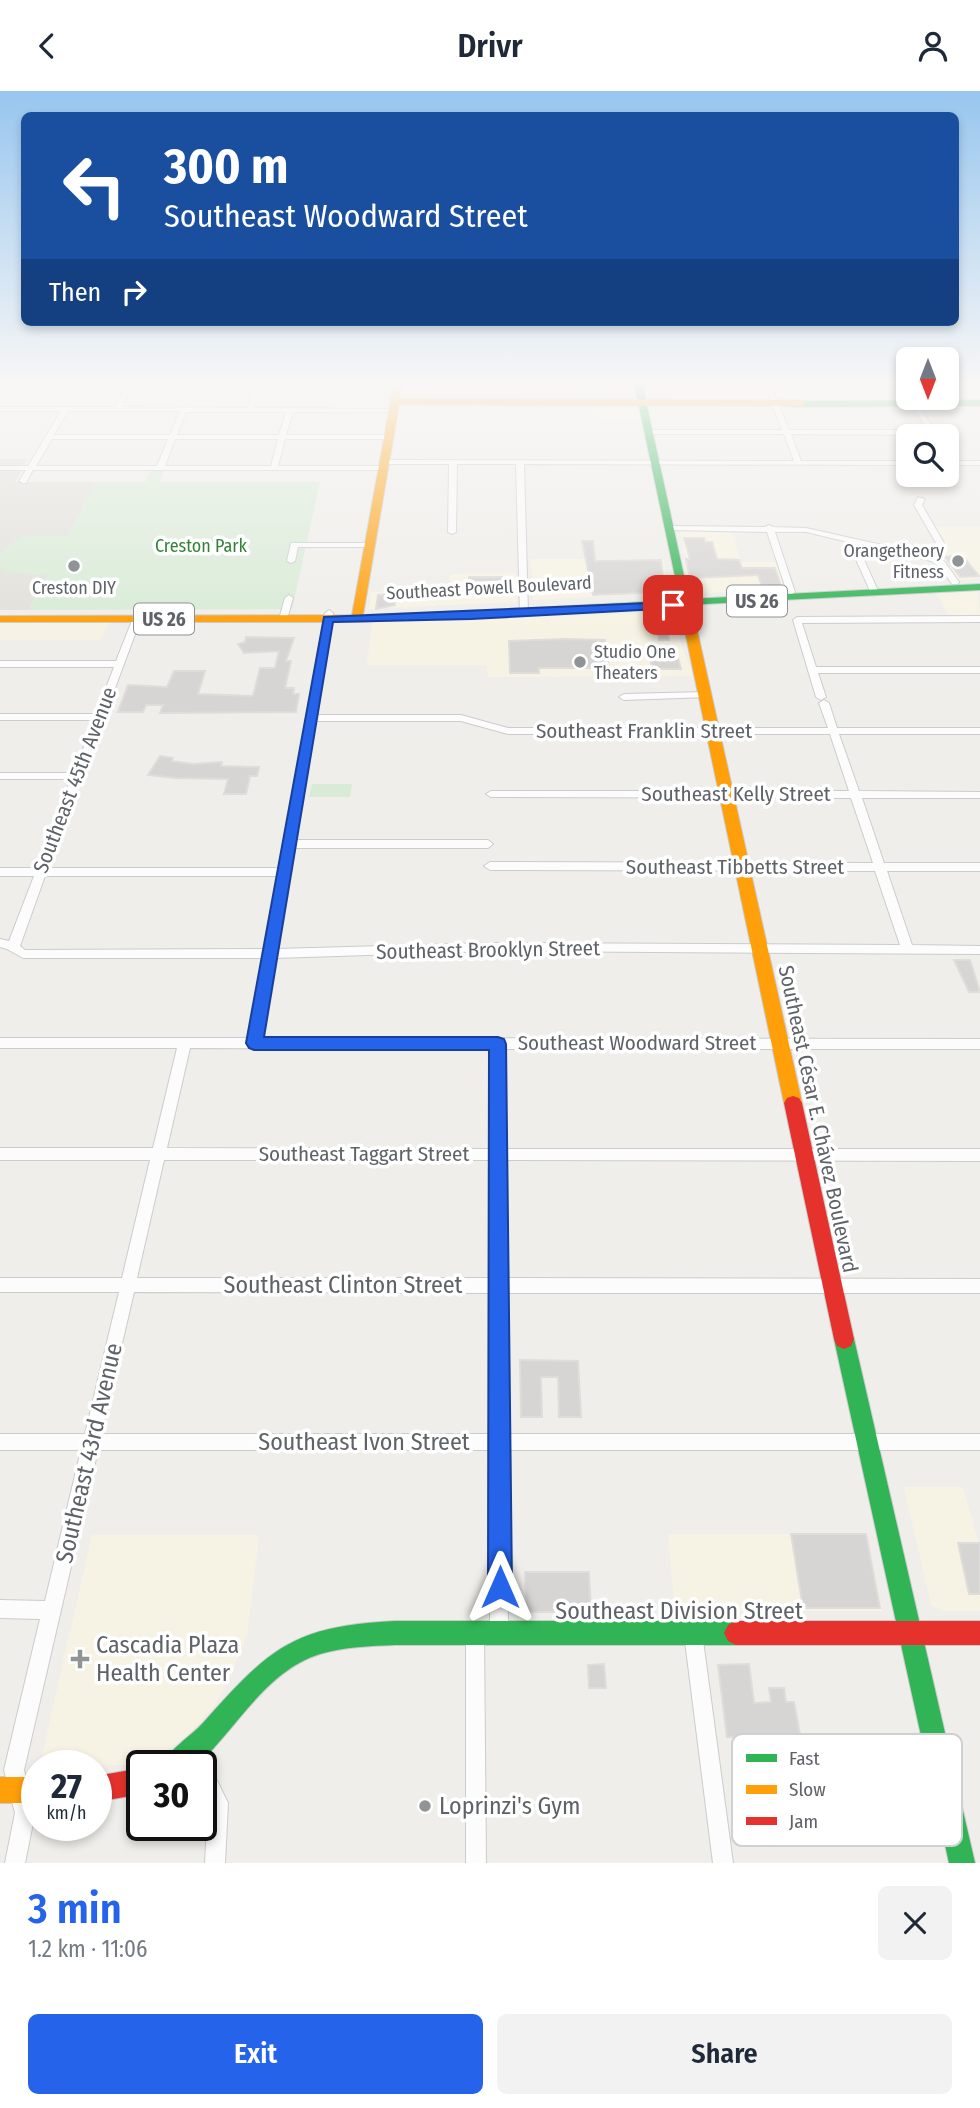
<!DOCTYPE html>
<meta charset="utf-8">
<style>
body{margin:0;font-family:"Fira Sans Condensed",sans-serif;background:#f2f2f3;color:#1f2937;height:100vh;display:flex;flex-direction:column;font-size:26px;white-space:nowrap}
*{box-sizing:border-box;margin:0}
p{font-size:23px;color:#747a83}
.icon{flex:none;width:38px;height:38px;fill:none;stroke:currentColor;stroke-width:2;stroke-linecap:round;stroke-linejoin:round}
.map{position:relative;height:1772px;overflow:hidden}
.panel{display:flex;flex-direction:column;background:#fff;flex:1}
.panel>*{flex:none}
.hud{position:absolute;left:21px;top:21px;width:938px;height:214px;border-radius:10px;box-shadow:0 4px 10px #0003;background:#1a4fa0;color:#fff;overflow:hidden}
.needle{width:46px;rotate:180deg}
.tools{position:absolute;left:896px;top:256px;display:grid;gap:14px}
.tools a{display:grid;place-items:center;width:63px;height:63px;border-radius:10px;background:#fff;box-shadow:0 4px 10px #0003;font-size:35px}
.speed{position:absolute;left:21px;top:1659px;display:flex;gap:14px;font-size:35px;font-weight:700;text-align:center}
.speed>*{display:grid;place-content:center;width:91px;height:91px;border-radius:50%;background:#fff;box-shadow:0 4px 10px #0003;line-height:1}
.speed small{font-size:18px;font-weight:400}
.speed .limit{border:4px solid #111;border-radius:10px;background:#fff;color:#111}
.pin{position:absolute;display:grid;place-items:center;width:60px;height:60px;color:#fff;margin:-30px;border-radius:14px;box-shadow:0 4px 10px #0006}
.me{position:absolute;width:77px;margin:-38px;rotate:0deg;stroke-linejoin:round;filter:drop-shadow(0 0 5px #0008)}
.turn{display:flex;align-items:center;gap:24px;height:147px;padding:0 28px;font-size:32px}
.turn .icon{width:91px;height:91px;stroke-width:2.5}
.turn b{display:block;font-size:49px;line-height:60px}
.then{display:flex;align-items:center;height:66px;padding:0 28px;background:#0003;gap:14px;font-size:26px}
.round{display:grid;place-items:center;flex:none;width:74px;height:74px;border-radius:10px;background:#f2f2f3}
.head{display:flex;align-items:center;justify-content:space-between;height:119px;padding:0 28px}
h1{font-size:42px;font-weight:600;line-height:52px;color:#2563eb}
.button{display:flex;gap:14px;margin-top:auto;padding:14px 28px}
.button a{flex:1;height:80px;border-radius:10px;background:#2563eb;color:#fff;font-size:28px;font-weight:600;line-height:80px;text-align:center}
.button a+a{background:#f2f2f3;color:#1f2937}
header{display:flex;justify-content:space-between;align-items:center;height:91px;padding:0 28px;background:#fff;font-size:32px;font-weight:600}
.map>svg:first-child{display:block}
</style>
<header><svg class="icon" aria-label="back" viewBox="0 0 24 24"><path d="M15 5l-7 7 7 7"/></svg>Drivr<svg class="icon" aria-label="person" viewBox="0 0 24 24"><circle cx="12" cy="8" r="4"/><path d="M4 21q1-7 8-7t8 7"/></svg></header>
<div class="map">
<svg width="980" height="1772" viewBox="0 0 980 1772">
<rect width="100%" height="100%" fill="#efeeea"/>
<path fill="#f7f3e4" d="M597,315H636L638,328H599Z
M935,436H980V487L958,489L941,467L946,456Z
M680,440H732L741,471H776L785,498L691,503L685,479L720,477L718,469H686Z
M531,468H664L667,502L533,509Z
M516,482L517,511L369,518L371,501L449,497L450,483Z
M978,500L980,525L948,524L936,502Z
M669,521L675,523L681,552L693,585L488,586L487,574H367L372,532Z
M0,531H108L101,549H0Z
M904,1396H963L980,1458V1520H943L931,1514Z
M668,1443H866L882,1520H675Z
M92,1444H259L247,1544L228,1590L214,1615L189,1643L167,1659L132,1674H40Z"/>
<path fill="#e2e0da" d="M0,368H28L15,391H96L29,519H0Z"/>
<path fill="#d8ebd6" d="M150,380H164L160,391H320L292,518L29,519L47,484L6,481L0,477V462L22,445H68L96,391H145Z
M312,693H352L350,706H309Z"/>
<path fill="#d6d5d3" stroke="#deddd9" stroke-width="2" d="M684,447H704L705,451H712L717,468L739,469L742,477H775L781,495H762L758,484L690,487L686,468H690Z
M582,450H593L595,470L661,469L665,501L593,504Z
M954,465H963L979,485L960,486L945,466Z
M469,486H502V503H468Z
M392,503L395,514L376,518L378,504Z
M665,522L669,549H659L656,534H652L649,523Z
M246,546L294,547L286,570H291L285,597H294L293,603H299L296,621L160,622L163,614H146L143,621H118L128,594L167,596L174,580H205L198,603L253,605L260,577H275L279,560L244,562L238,553L245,551Z
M564,548L605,549L609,577H539V582H510L509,550Z
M664,567H678L681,578H652L650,568Z
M160,665L173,667L171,670L193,673L222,671L221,675L259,676L257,685H250L246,703H224L228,688L176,687L148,684Z
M954,869H970L980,901H969Z
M520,1269L578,1270L581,1326H559L558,1286H541L542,1326H521Z
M791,1443H866L880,1517H803Z
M958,1452H980V1503H969Z
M525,1481H589L591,1521H526Z
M604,1573L606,1597H589L588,1574Z
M749,1573L754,1612L771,1611L769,1597H784L786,1611H794L801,1648L727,1646L718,1574Z"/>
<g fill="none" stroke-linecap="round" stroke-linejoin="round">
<defs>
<path id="street" d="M1,292H8L0,301Z
M128,292H134L121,316L247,317L256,292H262L254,317L395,318V320L393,321H293L286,344H389L393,346L389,348H285L278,375H383L387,377L383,379H33L26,392H23L19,390L26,379H0V375H28L61,320H0V316H115ZM68,320H180L170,344H54ZM186,321H286L279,344H177ZM52,348H168L157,375H36ZM175,348H278L271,375H165Z
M764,292H770L789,339H927L911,312L914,310L916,311L938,344L791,343L801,370H908V374L524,373L528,522L524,525L520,522L516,373H457L456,441L452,443L448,441L449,373H384L380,371L384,369L794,370L784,343H648L645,341L648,339H782Z
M947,370H980V374H947Z
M918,406L925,408L922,414L944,452L938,467L945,471L959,491L958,493H952L939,475L931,470L857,453L879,502L872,504L848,451L806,441H775L795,501L791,504L787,501L767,441L670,439L666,437L670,435L765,436L769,434L773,436L806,437L931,465L936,452L914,414Z
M291,452H370L374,454L370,456H298L295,470L291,472L287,470Z
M289,504L293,507L287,528L280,530L279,528L285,507Z
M139,519L143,522L48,777H279L325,522L329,519L333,522L316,624H461L508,637H828L819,612L824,609L829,612L837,637H980V643H839L859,700L980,701V707H862L884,772H980V780H887L912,854L980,855V863L492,860L275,867L261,947L980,948V958H504L505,1058H980V1070L505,1069L506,1187L980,1188V1202H506L507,1343H980V1359H507L508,1542L506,1549L499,1551L492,1549L490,1542V1359H98L24,1679L35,1722L25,1772H5L15,1722L4,1679L40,1528L0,1527V1509L45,1510L81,1359H0V1343H85L119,1201H0V1187H122L150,1069H0V1057H153L177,957H0V947H248L263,867H23L7,858L0,856V848L9,850L34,785H0V777H37L71,688H0V682H74L94,629H0V623H96L114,576H0V570H116L135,522ZM315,630H461L508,643H830L849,700H491L486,703L491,706L851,707L873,772L490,771L484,775L490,779L875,780L900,854L492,852L276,858L294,757H488L493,753L488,749H295ZM45,785H278L264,858L25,859L20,855ZM190,957L492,958L491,1058L167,1057ZM164,1069H491V1187H137ZM134,1201L491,1202L490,1343H101Z
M980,525V531L802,532L816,576H980V582H818L826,606L821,609L816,606L793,529L797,526Z
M705,601L710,604L708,606L624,609L619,606L624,603Z
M693,1533L700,1535L702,1542L733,1772H713L684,1542L686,1535Z
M475,1534L482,1536L484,1543L486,1772H466V1543L468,1536Z
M201,1668L208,1671L228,1712L225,1772H205L208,1713L201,1700V1675H192L194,1671Z"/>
<path id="fast" d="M634,292H642L689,508L980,493V499L528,522V518L532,517L680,509Z
M980,309V315L792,316L788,313L792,310Z
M844,1238L851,1241L854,1248L975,1772H949L834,1248L837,1241Z
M395,1530H736L744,1534L748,1542L744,1550L736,1554H395C370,1555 344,1556 320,1563C265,1580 236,1639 196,1675H162C169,1658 190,1646 203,1632C269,1558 292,1535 395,1530Z"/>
<path id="slow" d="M394,292H402L399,308L802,309L806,312L802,315L399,314L363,524L532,517L536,518V522L357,531H0V525L352,524Z
M684,504L690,507L802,1012L799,1017L793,1019L787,1017L784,1012L678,507Z
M0,1686H37V1712H0Z"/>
<path id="jam" d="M793,1005L799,1007L802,1012L854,1248L851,1255L844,1258L837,1255L834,1248L784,1012L787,1007Z
M736,1530H980V1554H736L728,1550L724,1542L728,1534Z
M142,1677V1703L96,1711V1685Z"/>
</defs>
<use href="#street" stroke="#cbcccc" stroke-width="2"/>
<use href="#fast" stroke="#cacacb" stroke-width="2"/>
<use href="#slow" stroke="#cacacb" stroke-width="2"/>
<use href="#jam" stroke="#cacacb" stroke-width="2"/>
<use href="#street" fill="#fdfcfc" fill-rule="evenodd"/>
<use href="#fast" fill="#30b455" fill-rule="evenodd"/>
<use href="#slow" fill="#ff9f0a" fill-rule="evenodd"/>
<use href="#jam" fill="#e5322d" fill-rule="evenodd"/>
</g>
<linearGradient id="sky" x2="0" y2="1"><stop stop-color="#97c6ef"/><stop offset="0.54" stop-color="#f8f7f6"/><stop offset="1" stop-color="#f8f7f6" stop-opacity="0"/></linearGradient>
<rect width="980" height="540" fill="url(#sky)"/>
<path fill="#2563eb" stroke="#184099" stroke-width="2" d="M673,511L678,514L677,517L471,528L333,531L264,946H498L504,948L506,953L512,1496L508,1504L500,1508L491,1504L488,1496L489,959H254L249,957L246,952L324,526Z"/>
<g fill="#919496" stroke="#fff" stroke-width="2.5">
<circle cx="958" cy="470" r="7"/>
<circle cx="74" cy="475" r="7"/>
<circle cx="580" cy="571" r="7"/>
<path d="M76.5 1557.5h7v7h7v7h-7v7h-7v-7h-7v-7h7z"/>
<circle cx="425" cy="1715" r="7"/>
</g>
<g text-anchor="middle" stroke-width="7" stroke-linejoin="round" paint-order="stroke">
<g font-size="18" fill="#348238" stroke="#fff">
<text x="201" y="461">Creston Park</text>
</g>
<g font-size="18" fill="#5f6368" stroke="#fff" text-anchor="end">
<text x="944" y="466">Orangetheory<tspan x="944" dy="21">Fitness</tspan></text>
<text x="74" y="503" text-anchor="middle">Creston DIY</text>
<text x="594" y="567" text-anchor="start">Studio One<tspan x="594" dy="21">Theaters</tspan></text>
</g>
<g font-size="18" fill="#5f6368" stroke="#fff">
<text transform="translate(489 497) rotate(-3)" y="6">Southeast Powell Boulevard</text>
</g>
<g fill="#fff" stroke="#8f9295" stroke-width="2">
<rect x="727" y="494.5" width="60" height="31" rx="5"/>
<rect x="134" y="512.5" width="60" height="31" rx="5"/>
</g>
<g font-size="19" font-weight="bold" fill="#5f6368">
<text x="757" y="517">US 26</text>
<text x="164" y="535">US 26</text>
</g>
<g font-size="21" fill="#5f6368" stroke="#fff">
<text x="644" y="647">Southeast Franklin Street</text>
<text transform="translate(75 689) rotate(-69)" y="7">Southeast 45th Avenue</text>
<text x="736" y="710">Southeast Kelly Street</text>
<text x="735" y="783">Southeast Tibbetts Street</text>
<text transform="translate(488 859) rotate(-1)" y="7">Southeast Brooklyn Street</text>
<text x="637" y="959">Southeast Woodward Street</text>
<text transform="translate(818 1028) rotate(78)" y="7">Southeast César E. Chávez Boulevard</text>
<text x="364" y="1070">Southeast Taggart Street</text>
</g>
<g font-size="24" fill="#5f6368" stroke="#fff">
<text x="343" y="1202">Southeast Clinton Street</text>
<text x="364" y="1359">Southeast Ivon Street</text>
<text transform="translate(89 1362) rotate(-77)" y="8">Southeast 43rd Avenue</text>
<text x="679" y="1528">Southeast Division Street</text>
</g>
<g font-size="24" fill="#5f6368" stroke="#fff" text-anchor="start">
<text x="96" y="1562">Cascadia Plaza<tspan x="96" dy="28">Health Center</tspan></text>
<text x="439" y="1723">Loprinzi's Gym</text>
</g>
</g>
<rect x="732" y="1643" width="230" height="112" rx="10" fill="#fff" stroke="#cfd0d2" stroke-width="2"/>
<rect x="746" y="1663" width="31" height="8" fill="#30b455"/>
<rect x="746" y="1694" width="31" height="9" fill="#ff9f0a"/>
<rect x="746" y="1726" width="31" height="8" fill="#e5322d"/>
<g font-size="19" fill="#5f6368">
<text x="789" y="1674">Fast</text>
<text x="789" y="1705">Slow</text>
<text x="789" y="1737">Jam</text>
</g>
</svg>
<div class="tools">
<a><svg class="needle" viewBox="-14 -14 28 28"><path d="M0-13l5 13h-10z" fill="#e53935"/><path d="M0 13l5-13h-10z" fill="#747a83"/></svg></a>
<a><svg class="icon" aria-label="search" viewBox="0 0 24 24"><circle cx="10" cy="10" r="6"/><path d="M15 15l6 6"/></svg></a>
</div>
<div class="speed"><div>27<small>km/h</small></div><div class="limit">30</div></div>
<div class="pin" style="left:673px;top:514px;background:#d93025"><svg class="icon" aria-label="arrive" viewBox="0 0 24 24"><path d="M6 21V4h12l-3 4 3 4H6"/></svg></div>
<svg class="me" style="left:500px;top:1496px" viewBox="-20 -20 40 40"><path d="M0-17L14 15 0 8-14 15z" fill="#2563eb" stroke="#fff" stroke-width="4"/></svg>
<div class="hud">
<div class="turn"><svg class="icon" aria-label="left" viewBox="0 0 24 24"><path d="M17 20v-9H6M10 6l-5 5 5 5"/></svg><div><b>300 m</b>Southeast Woodward Street</div></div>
<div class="then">Then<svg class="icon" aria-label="right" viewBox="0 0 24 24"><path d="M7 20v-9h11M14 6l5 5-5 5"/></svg></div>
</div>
</div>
<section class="panel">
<div class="head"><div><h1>3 min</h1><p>1.2 km · 11:06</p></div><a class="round"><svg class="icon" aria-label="close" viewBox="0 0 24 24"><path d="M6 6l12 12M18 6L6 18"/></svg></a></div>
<div class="button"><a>Exit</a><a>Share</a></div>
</section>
